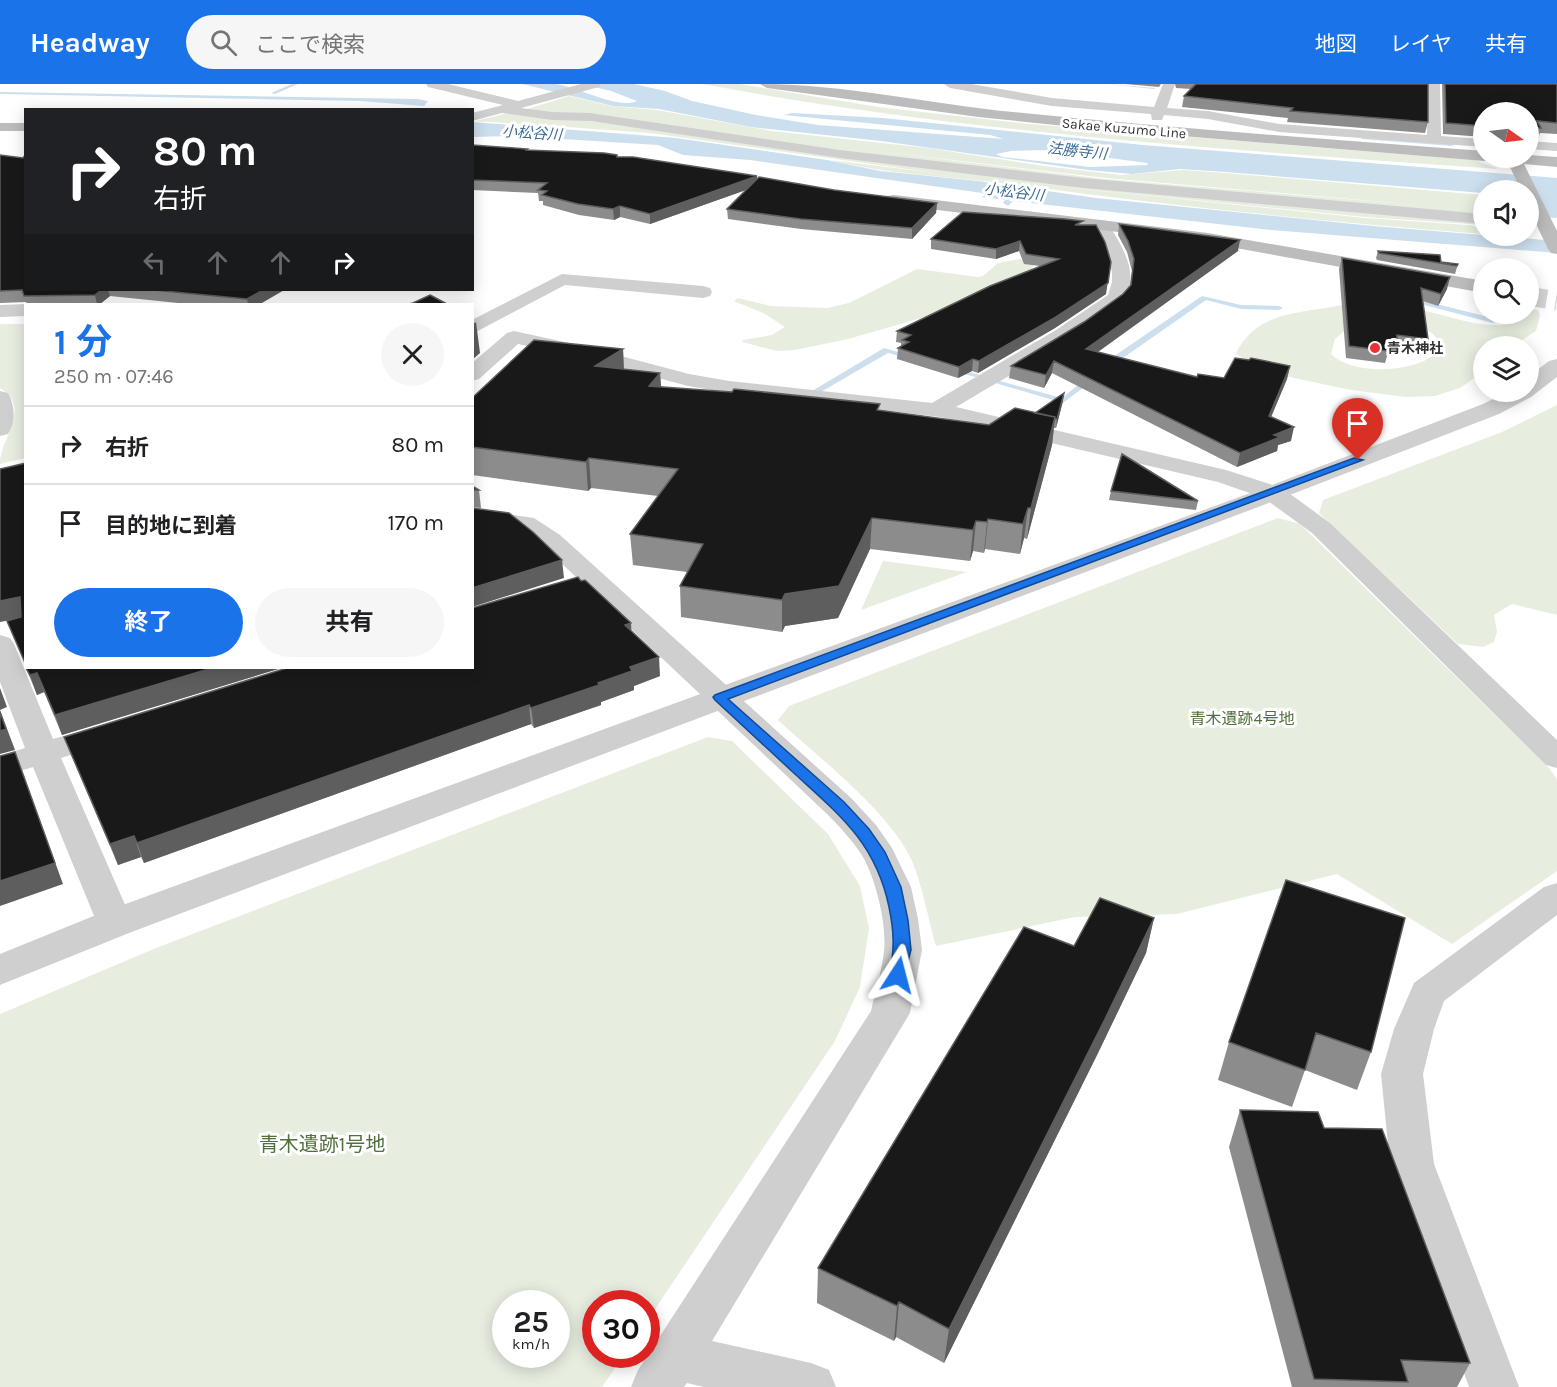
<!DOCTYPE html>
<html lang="ja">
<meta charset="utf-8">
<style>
body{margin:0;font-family:Karla,"Noto Sans JP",sans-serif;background:#f6f6f6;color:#202124;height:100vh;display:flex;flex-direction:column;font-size:22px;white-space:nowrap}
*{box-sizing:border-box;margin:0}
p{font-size:20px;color:#757577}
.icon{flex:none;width:33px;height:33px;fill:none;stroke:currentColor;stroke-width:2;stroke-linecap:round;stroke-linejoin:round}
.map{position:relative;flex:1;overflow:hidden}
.drawer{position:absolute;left:24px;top:219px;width:450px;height:366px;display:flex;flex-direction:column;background:#fff;border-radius:0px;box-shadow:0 3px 15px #0003}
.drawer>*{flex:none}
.hud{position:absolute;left:24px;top:24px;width:450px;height:183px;border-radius:0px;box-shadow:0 3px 15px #0003;background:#202124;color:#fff;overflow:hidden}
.needle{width:39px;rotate:104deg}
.buttons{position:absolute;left:1473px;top:18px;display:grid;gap:12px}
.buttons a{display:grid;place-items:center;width:66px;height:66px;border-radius:50%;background:#fff;box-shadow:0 3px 15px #0003;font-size:30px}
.speed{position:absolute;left:492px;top:1206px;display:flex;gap:12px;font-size:30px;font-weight:700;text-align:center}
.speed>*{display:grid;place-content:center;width:78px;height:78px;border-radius:50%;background:#fff;box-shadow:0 3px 15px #0003;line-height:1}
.speed small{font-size:15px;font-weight:400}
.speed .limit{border:9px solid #d22;background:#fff;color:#111}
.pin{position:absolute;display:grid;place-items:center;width:51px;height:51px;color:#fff;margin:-62px -26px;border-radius:50% 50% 50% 0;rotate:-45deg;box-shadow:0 0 6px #0007}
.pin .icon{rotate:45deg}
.me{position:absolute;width:66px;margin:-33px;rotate:9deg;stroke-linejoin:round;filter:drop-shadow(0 0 4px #0008)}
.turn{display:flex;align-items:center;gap:21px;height:126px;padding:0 30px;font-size:27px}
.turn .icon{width:78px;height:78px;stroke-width:2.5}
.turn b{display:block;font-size:42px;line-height:51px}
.lanes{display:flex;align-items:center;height:57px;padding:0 30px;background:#0003;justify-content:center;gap:30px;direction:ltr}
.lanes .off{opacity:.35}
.round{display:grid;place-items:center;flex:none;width:63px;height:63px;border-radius:32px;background:#f6f6f6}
.head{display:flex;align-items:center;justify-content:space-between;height:102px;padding:0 30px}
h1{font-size:36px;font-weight:700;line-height:45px;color:#1a73e8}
.button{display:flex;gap:12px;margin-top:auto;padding:12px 30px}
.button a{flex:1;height:69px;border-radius:36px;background:#1a73e8;color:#fff;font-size:24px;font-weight:700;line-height:69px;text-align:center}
.button a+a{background:#f6f6f6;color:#202124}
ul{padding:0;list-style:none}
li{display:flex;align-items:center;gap:18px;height:78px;padding:0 30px;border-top:2px solid #e0e0e0}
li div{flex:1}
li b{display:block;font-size:22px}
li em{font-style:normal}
header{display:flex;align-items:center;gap:36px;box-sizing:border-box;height:84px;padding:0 30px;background:#1a73e8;color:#fff}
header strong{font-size:28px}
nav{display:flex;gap:33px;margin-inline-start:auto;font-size:21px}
.search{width:420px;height:54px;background:#f6f6f6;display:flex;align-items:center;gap:15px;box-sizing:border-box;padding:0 21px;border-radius:33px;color:#757577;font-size:22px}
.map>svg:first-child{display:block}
</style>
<header>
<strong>Headway</strong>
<div class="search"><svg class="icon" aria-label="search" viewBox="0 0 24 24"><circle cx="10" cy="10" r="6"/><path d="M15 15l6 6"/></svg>ここで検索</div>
<nav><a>地図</a><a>レイヤ</a><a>共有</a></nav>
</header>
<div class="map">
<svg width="1557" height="1303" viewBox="0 0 1557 1303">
<rect width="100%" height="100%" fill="#fff"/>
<path fill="#e7eee0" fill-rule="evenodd" d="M702,0H740L878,23L1030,40L1474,76L1498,85C1232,66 965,49 702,0Z
M569,12L611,22L657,26L772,47L928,64L1044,82L1121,91L1183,86L1225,89L1483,111V132L1100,99L524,26ZM859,65L1106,94L1443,123L1105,95Z
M508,29L575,35L862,75L1483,137V141L1365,133L1032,100L1365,134L1468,141L1483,144V150C1331,138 1179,123 1027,102C961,93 894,92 830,76L936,89L650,49L553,42L558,39L551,42L476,37Z
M1020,175L1036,178L1024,196L953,225L848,255L795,266L777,267L742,258L743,256L772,251L785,243L765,230L734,217L738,214L771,222L827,224L849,219L917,185L978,193L983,192L998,179Z
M1342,221L1349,222L1353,240L1335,255L1331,270C1351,290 1399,288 1424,277C1429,275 1435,270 1440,267L1442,261L1433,250L1420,241L1408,223C1444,229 1478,247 1515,239L1520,230H1528L1529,225L1538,226L1540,231L1536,247L1513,262H1484L1483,288L1460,304L1435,312L1406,313L1351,306L1294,294L1251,282L1236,269C1258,226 1300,230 1342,221Z
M0,240H25V374L0,380C0,354 33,324 0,304Z
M1557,321V531L1512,520L1494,531L1497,548L1494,558L1483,563L1458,560L1319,429L1323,416L1502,348Z
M1278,434L1300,440L1549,684L1557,695V787L1452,860L1337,790L1177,830L1075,833L936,862C928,835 923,803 912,777C890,728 819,674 778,636L789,622Z
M883,477L967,488L861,526Z
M708,653L732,657L828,750L860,802L869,844L860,903L835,957L647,1237L646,1220H596V1270L624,1271L602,1303H0V930L156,864ZM506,1220H556V1270H506Z"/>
<path fill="#ccdfee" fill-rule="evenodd" d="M522,0C533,0 544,0 555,0C577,2 618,26 637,17L611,7L581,0H634L665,7L692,17L756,31L818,41L1004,55L990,51L784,31L792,29L883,34L1143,61L1557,94V134L1529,132L1528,106H1484L1483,109L1225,88L1180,85L1132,90L1088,86L881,57L751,43L659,25L613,22ZM1050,66L1147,79L1148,81L1090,83L1002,73L996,70L1011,67Z
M0,8L417,15L428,17L424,22L360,17L0,10Z
M473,38L676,54L827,76L880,87L978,97L1096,114L1373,142L1557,157V169L1271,146L1013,117L1008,122L1003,119L1005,116L982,113L985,111L982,109L750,76L683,71L658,61L514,52L473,53Z"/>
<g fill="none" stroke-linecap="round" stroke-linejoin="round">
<path fill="#ccdfee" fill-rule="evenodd" d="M292,0H298L275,10L271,9Z
M1105,0L1156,4L1154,5Z
M1360,52L1452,58L1455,60L1452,62L1362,55Z
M1202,212L1241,221L1279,222L1283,224L1279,226L1241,225L1206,216L1110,283H1104V279Z
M1405,212L1492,234L1499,230H1507L1493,239L1405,216Z
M884,264L915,273L911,275L888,269L819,309L812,307Z
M951,283L980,291L976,293L951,287Z
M1089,292L1096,294L1063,319L992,298L996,296L1062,314Z"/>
<path stroke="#d6d6d6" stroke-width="19" stroke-dasharray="19 9" stroke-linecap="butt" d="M1528,212L1557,217"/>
<path fill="#cfcfcf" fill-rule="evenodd" d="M426,0H448L518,17L581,0H601L599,3L521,24L552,28L590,29L840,66L1083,94L1484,130V140L1083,104L840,74L590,37L552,36L502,29L472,37V29L503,21L428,3Z
M944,0H971L1052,14L1154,23L1163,0H1175L1167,24L1208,27L1279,40L1427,51L1428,0H1440L1441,52L1484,55V63L1279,48L1208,35L1164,31L1162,36H1152L1151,30L1052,22L950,4Z
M1528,57L1557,59V67L1528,65Z
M1100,136L1106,137C1118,155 1136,182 1129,205C1128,211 1124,217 1120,220C1070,260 1010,290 956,323L1226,386L1282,404L1330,439L1557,656V684L1546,681L1312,449L1264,414L1218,398L940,333L729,309L688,302L580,273L518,260L479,295L472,297V279L507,249L514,247L583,262L689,290L729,297L932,319L1056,246L1108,211L1112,198V188L1106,167L1092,141Z
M562,190L703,202L710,204L712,208L710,212L703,214L565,201L472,250V236Z
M26,220V232L0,233V221Z
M0,307L8,309C15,321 16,339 8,350L0,352Z
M472,425L534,434L560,451L851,714L876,741L892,764L911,803L918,835L922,866L910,929L712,1257L811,1279L829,1286L836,1303H704L687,1299L684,1303H631L638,1286L871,927C875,907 882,887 884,867C887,841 876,796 863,773C853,757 840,743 827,730L542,461L518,446L472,440Z
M0,551L10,554L14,560L53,655L109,639L120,641L125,648L120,655L61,674L133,839L128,848L115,852L102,848L97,839L33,683L0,693V672L25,664L0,598Z
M1557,799V831L1444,917L1434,945L1423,990L1434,1080L1519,1303H1469L1390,1080L1381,990L1394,945L1414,899L1544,803Z"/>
<path fill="#cfcfcf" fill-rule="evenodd" d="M1557,275V293L1531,313L1499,330L1282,414L129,849L0,901V870L101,829L1264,404L1483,320L1507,308H1528V293L1549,277Z"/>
<path fill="#bcbcbc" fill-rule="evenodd" d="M760,0C845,0 929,20 1013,28C1169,44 1327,55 1484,67V74H1491L1484,77L1075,43L978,33L767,4Z
M0,39H26V47H0Z
M1528,71L1557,73V83L1524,80L1557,147V170L1551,169L1548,165L1528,123V106H1521L1508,79L1496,77L1493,74H1528Z
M894,111L1208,149L1484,197V209L1208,159L888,120L886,116L888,112Z"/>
</g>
<path fill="#8c8c8c" d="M1125,0H1161L1159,3Z
M1175,0H1428V38L1425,49L1287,38L1288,34L1182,23L1184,12L1191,5L1176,4Z
M1442,0H1557V50L1540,49L1538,55H1528V28H1484V53L1443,50Z
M472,61L527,67L617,73L757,92V94L834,106L937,119L936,129L912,155L801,145L728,135L727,125L746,106L650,140L620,133L614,136L579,131L543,121V117H539L538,109L472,106Z
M0,71L26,206H284L260,220H188L110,212L100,220H27L26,218L0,219Z
M1119,140L1238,167L1098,268L1197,293L1224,294L1290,282L1287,295L1271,333L1291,357L1278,361L1277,367L1237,383L1052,289L1044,304L1009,294L1011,282L1084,238L1123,210L1130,201L1132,187L1127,168L1118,151Z
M1083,141L1106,210L1055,244L978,289L972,287L958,294L897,275L898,264L901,262V259L896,258L897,247L1040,182L1024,180L1019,167L996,175L931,165V155Z
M1378,167L1441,178L1458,180L1455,190L1377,176L1376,174Z
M1342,174L1447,205L1438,222L1423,217L1428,255L1425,267L1395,264L1394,268L1388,269L1385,279L1346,274L1339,185Z
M623,265L624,285L660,289L661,303L880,326L989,341L1035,329L1063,317L1056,344H1054L1052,361L1027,455L1024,454L1020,470L985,465L984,469L973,467L970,477L870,465L838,534L785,542L782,548L681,533L680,502L687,488L633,481L630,450L658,412L591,404L588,407L472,391V314Z
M472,402L479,406L481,424L472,423Z
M1111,407L1198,417L1196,426L1109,416Z
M581,497L631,539V547L660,592L634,602V606L601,618V621L534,644L531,640L144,779L141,773L118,781L72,673L64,653Z
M26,584H281L62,651L44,608L37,611Z
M1154,834L1146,869L1098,969L944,1279L896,1253L894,1257L817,1219L818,1184L1074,862Z
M1405,834L1371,968L1357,1006L1305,986L1292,1023L1218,996L1229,958Z
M1240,1026L1324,1044L1470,1279L1457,1303H1292L1229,1063Z"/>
<path fill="#5e5e5e" d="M757,92V102L650,140V130Z
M937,119L936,129L912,155V144Z
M620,122V133L614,136L613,125Z
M1240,156L1238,167L1085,277L1086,265Z
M1020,157L1019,167L996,175V165Z
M1111,178L1106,210L1055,244L978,289L979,277Z
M1450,193L1447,205L1438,222L1441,210Z
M101,206H108L110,212L100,220H97L95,211Z
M263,206H284L260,220H248L247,215Z
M476,238L480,269L472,276V241Z
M623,265L624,291L595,282Z
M973,275L972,287L958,294L959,283Z
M1054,277L1052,289L1044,304L1046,291Z
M1290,282L1287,295L1266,345L1269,332Z
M660,289L662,316L649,302Z
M1064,309L1063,317L1056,344L1057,335Z
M1055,333L1052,361L1027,455L1031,424Z
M1294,343L1291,357L1278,361L1277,367L1237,383L1240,369L1274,351Z
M589,374L591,404L588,407L586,378Z
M1028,424L1024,454L1020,470L1023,440Z
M872,434L870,465L838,534L785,542L782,548V516L785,510Z
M988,435L985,465L984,469L987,438Z
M976,437L973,467L970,477L973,446Z
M562,476L564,494L472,523V504Z
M20,513L26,533L0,538V517Z
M631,539L632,558L625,541Z
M659,573L660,592L634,602V606L601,618V621L534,644L531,624L598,599L630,583Z
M212,584H281L62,651L55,631Z
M37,589L44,608L37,611L30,591Z
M0,604L7,623L0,626L15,666L0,670Z
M529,621L531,640L144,779L137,759Z
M15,668L63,800L0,822V797Z
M134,752L141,773L118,781L110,760Z
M1154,834L1146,869L1098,969L944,1279L949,1245Z
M899,1218L896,1253L894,1257L897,1222Z"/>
<path fill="#191919" stroke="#5e5e5e" stroke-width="1.5" d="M1196,0H1428V38L1290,27L1293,24L1184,12Z
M1445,0H1557V39L1537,37L1541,44H1531L1528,48V28H1484V42L1446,39Z
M472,61L527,65L525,66L604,69L617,71V73H633L757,92L650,130L620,122L613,125L578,120L542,111L547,107L538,106L547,99L472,96Z
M26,70V206H101L95,211L24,212L22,206L0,207V71L23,74Z
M759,93L834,106L937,119L912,144L801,135L727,125Z
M963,128L1065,135L1083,137L1075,141H1096L1105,158L1111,178L1108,199L1056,233L979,277L973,275L959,283L898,264L909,258L902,256L911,251L897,247L990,202L1059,175L1026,170L1020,157L996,165L931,155Z
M1119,140L1240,156L1086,265L1197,293L1198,290L1224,294L1235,274L1249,276L1251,274L1290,282L1269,332L1294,343L1274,351L1280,353L1240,369L1054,277L1046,291L1011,282L1084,238L1123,210L1131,201L1134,175L1128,157Z
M1378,167L1440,171L1441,178L1458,180L1457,182L1379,169Z
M1342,174L1450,193L1441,210L1421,204L1428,255L1397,251V256L1388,257V267L1349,262Z
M154,206H263L247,215Z
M430,211L447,220H409L413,219Z
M534,256L623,265L595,282L660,289L649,302L732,308L734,305L880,320L877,326L989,341L1015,324L1055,333L1031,424H1028L1023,440L988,435L987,438L976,437L973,446L872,434L839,502L785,510L782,516L680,502L703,460L630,450L678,385L589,374L586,378L472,363V314Z
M1064,309L1057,335H1055V333L1035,329Z
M1122,370L1198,417L1111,407Z
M26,379V581L7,537L21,533L20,513L0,517V385Z
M472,402L479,406H472Z
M472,424L509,429L533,448L562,476L472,504Z
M578,493L581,497L585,496L631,539L625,541L659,573L630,583L632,587L598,599L599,601L531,624L529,621L137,759L134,752L110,760L64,653L287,584H472V524Z
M26,584H212L55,631L37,589L30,591Z
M0,628L6,645L0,647Z
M15,668L55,779L0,797V672Z
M1286,796L1405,834L1371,968L1316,949L1305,986L1229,958Z
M1100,814L1154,834L1105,935L949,1245L899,1218L897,1222L818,1184L1024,843L1074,862Z
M1240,1026L1318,1028L1324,1044L1382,1045L1470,1279L1401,1276L1408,1298L1314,1295Z"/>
<path fill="#1a73e8" stroke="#114b97" stroke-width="1.5" d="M1354,374L1363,376L728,615L844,718L869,745L885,768L901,803L908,836L911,866L903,895H892L889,891C895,867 894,847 889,823C876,760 841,732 796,691C769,666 742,641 715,616L713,613L715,611Z"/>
<circle fill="#eb3133" stroke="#fff" stroke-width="2" cx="1375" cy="264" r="6"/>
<g text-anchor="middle" stroke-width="6" stroke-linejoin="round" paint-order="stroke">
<g font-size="14" fill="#323232" stroke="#fff">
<text transform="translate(1124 44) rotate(5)" y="5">Sakae Kuzumo Line</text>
</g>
<g font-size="14" font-weight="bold" fill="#323232" stroke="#fff" text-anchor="start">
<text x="1387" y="269">青木神社</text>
</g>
<g font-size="15" font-style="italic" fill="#3c6e98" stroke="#fff">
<text transform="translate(532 49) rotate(4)" y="5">小松谷川</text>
<text transform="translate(1077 67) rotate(6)" y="5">法勝寺川</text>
<text transform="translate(1014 108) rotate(7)" y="5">小松谷川</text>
</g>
<g font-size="16" fill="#51703d" stroke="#fff">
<text x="1242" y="640">青木遺跡4号地</text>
</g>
<g font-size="20" fill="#51703d" stroke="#fff">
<text x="322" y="1067">青木遺跡1号地</text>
</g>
</g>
</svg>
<div class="buttons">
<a><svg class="needle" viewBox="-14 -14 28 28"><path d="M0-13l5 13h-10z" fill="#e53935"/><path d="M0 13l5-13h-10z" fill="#757577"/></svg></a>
<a><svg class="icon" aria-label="sound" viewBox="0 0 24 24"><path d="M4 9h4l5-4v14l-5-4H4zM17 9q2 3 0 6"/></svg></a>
<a><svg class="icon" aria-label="search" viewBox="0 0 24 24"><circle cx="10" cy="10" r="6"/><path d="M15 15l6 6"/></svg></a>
<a><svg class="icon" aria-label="layers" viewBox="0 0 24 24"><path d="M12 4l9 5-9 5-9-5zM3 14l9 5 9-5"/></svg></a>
</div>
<div class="speed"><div>25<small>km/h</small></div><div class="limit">30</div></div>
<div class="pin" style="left:1358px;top:376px;background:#d93025"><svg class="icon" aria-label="arrive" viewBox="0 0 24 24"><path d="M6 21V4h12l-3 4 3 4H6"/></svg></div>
<svg class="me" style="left:898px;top:891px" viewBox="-20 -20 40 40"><path d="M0-17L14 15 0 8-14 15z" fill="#1a73e8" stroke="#fff" stroke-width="4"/></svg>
<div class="hud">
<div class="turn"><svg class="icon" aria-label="right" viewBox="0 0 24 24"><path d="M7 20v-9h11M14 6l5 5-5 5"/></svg><div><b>80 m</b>右折</div></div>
<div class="lanes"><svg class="icon off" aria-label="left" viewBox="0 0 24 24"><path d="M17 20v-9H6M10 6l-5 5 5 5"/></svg><svg class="icon off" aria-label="ahead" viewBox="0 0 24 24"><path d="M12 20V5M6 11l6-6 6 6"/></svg><svg class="icon off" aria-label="ahead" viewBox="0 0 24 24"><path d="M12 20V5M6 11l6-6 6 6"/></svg><svg class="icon" aria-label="right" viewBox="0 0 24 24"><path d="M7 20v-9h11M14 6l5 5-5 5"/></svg></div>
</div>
<section class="drawer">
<div class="head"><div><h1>1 分</h1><p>250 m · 07:46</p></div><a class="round"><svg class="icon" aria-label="close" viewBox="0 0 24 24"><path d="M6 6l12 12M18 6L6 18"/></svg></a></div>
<ul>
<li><svg class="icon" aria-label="right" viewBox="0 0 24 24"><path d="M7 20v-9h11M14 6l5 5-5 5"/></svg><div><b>右折</b></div><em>80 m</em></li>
<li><svg class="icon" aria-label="arrive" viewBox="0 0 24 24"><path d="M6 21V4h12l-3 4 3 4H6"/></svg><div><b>目的地に到着</b></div><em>170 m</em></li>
</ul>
<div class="button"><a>終了</a><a>共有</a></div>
</section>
</div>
